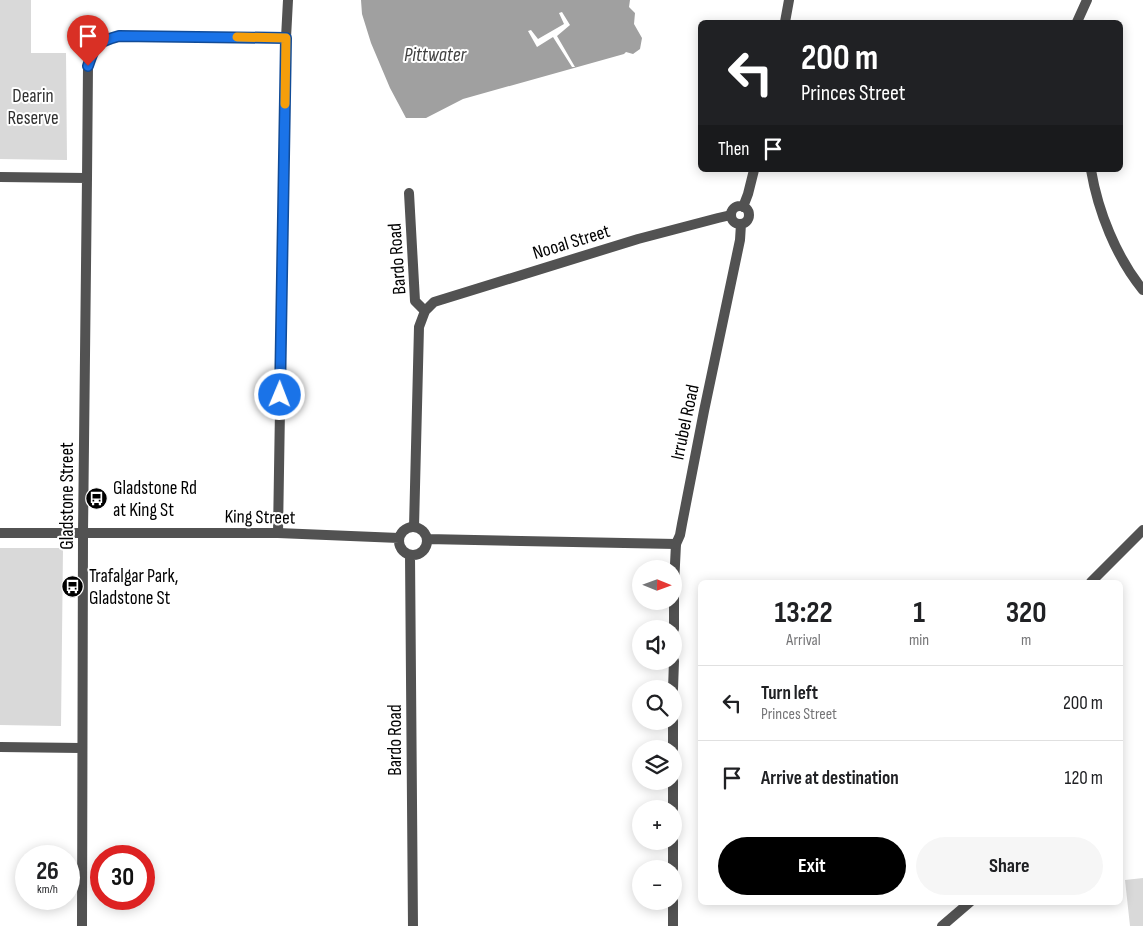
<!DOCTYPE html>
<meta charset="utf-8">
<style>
body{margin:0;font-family:"Sofia Sans Condensed",sans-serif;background:#f6f6f6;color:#202124;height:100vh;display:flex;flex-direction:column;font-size:19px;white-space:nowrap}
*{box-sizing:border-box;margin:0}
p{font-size:16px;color:#757577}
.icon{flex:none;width:28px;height:28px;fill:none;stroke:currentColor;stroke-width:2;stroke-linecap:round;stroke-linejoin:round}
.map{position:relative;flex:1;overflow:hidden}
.side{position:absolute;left:698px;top:580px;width:425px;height:325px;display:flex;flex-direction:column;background:#fff;border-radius:8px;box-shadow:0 2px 12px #0003}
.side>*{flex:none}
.guide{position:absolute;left:698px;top:20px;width:425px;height:152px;border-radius:8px;box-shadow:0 2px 12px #0003;background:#202124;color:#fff;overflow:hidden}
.needle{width:32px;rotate:91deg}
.fabs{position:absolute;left:632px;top:560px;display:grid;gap:10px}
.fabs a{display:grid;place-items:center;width:50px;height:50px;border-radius:50%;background:#fff;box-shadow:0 2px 12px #0003;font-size:25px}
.speed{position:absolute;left:15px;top:845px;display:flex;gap:10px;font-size:25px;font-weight:700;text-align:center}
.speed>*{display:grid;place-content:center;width:65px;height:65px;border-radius:50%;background:#fff;box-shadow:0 2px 12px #0003;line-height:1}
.speed small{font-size:12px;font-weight:400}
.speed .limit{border:8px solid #d22;background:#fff;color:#111}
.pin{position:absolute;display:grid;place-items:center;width:42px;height:42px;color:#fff;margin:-51px -21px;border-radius:50% 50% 50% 0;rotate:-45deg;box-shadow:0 0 5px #0007}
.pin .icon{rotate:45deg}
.me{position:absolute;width:55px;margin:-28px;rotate:1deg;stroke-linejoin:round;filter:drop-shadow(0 0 4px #0008)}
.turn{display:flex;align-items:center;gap:18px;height:105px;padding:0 20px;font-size:22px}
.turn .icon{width:65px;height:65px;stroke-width:2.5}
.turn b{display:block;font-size:35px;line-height:42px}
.then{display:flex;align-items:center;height:48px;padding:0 20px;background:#0003;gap:10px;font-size:19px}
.eta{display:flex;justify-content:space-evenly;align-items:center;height:85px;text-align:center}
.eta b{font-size:30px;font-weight:700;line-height:35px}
.button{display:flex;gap:10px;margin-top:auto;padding:10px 20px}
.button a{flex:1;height:58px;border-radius:30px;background:#000;color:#fff;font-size:20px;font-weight:700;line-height:58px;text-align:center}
.button a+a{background:#f6f6f6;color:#202124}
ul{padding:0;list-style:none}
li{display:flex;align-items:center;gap:15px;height:75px;padding:0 20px;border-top:1px solid #e0e0e0}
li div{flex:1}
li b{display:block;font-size:19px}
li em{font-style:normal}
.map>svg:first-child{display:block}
</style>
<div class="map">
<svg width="1143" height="926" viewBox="0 0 1143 926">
<rect width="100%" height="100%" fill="#fff"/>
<path fill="#d9d9d9" d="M0,0H31V53H66L67,160L0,159Z
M0,548H63L61,726L0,725Z
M1143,878V926H1130L1125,880Z"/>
<path fill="#a0a0a0" d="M361,0H630L629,7L635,13L634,24L642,38L640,49L633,54L626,52L624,54L463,99L426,118H406L390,88L371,43L362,14Z"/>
<path fill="#fff" d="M562,12L570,25L557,36L575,67H572L553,37L537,47L528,31L531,30L538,39L564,24L559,13Z"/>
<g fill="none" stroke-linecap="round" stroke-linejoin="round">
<path stroke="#525252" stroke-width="10" d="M1077,22L1087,0
M1091,170C1098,211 1116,257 1143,290
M87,178L88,66C95,44 97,42 119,36L286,38
M409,193L415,301L425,311
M414,527L419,327L425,311L434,302L638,239L718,218L731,215
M0,533H83L82,926
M278,533L286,38L288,0
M1091,582L1143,530
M674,629V585L676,544
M673,689L674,661
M0,747L81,748
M673,749V721
M673,809V781
M673,869V841
M673,926V901
M942,926L970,902"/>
<path stroke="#525252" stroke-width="10" d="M785,22L789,0
M0,177L87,178L83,533H278L399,538
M731 215a9 9 0 1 1 18 0a9 9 0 1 1-18 0Z
M743,207L748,194L754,170
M399 541a14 14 0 1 1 28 0a14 14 0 1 1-28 0Z
M427,539L676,544L680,535L682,524L704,411L740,240L741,224
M410,555L413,926"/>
</g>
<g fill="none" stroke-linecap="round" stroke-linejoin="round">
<defs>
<path id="route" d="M88,66C95,44 97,42 119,36L286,38L280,395"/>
</defs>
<use href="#route" stroke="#114b97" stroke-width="12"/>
<use href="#route" stroke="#1a73e8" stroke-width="9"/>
<path stroke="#f59e0b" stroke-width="9" d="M237,37L286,38L285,104"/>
</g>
<defs>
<symbol id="bus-disc" viewBox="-11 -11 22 22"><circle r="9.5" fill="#000" stroke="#fff"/><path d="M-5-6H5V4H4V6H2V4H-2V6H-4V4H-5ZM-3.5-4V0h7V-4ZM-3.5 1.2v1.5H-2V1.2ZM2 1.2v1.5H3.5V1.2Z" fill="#fff"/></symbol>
</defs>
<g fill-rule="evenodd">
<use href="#bus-disc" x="84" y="486" width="25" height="25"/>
<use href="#bus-disc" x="60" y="574" width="25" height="25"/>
</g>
<g text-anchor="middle" stroke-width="4" stroke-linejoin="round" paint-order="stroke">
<g font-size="19" fill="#303030" stroke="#fff">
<text x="33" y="102">Dearin<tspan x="33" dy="22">Reserve</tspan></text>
</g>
<g font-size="19" fill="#000" stroke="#fff">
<text transform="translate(571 241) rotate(-17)" y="7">Nooal Street</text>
<text transform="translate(396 259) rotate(-94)" y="7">Bardo Road</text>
<text transform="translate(684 422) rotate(-78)" y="7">Irrubel Road</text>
<text transform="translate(66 496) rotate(-90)" y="7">Gladstone Street</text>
<text transform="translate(260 516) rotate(1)" y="7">King Street</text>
<text transform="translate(394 740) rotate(-90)" y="7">Bardo Road</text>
</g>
<g font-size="19" fill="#000" stroke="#fff" text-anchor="start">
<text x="113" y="494">Gladstone Rd<tspan x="113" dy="22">at King St</tspan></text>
<text x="89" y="582">Trafalgar Park,<tspan x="89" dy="22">Gladstone St</tspan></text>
</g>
<g font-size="20" font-style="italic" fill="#414141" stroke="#fff">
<text x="435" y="61">Pittwater</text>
</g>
</g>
</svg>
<div class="fabs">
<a><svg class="needle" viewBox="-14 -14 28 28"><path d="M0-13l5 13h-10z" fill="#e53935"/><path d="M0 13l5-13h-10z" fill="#757577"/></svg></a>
<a><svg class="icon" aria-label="sound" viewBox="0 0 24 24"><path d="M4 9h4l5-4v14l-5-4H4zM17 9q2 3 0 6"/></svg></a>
<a><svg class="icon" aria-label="search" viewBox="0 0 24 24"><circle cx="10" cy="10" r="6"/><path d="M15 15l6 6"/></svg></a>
<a><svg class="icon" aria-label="layers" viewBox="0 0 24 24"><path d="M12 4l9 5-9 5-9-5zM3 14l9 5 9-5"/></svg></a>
<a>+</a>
<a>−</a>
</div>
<div class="speed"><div>26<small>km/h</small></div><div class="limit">30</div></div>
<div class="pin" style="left:88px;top:66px;background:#d93025"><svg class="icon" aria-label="arrive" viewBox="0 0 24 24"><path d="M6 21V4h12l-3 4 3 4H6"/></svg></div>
<svg class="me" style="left:280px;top:395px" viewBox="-20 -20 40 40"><circle r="17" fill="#1a73e8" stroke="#fff" stroke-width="3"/><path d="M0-11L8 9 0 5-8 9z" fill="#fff"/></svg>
<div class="guide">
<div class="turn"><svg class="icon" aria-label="left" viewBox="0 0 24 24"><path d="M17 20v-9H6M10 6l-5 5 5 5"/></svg><div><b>200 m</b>Princes Street</div></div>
<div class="then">Then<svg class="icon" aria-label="arrive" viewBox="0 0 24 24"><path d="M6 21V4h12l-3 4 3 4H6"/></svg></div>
</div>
<section class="side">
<div class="eta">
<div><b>13:22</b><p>Arrival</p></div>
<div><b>1</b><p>min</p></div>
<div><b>320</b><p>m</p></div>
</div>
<ul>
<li><svg class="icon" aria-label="left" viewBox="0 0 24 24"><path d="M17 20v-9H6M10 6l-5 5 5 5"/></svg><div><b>Turn left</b><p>Princes Street</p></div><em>200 m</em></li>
<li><svg class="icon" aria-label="arrive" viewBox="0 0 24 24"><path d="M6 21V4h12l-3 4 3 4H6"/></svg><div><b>Arrive at destination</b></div><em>120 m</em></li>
</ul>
<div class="button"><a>Exit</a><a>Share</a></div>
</section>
</div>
